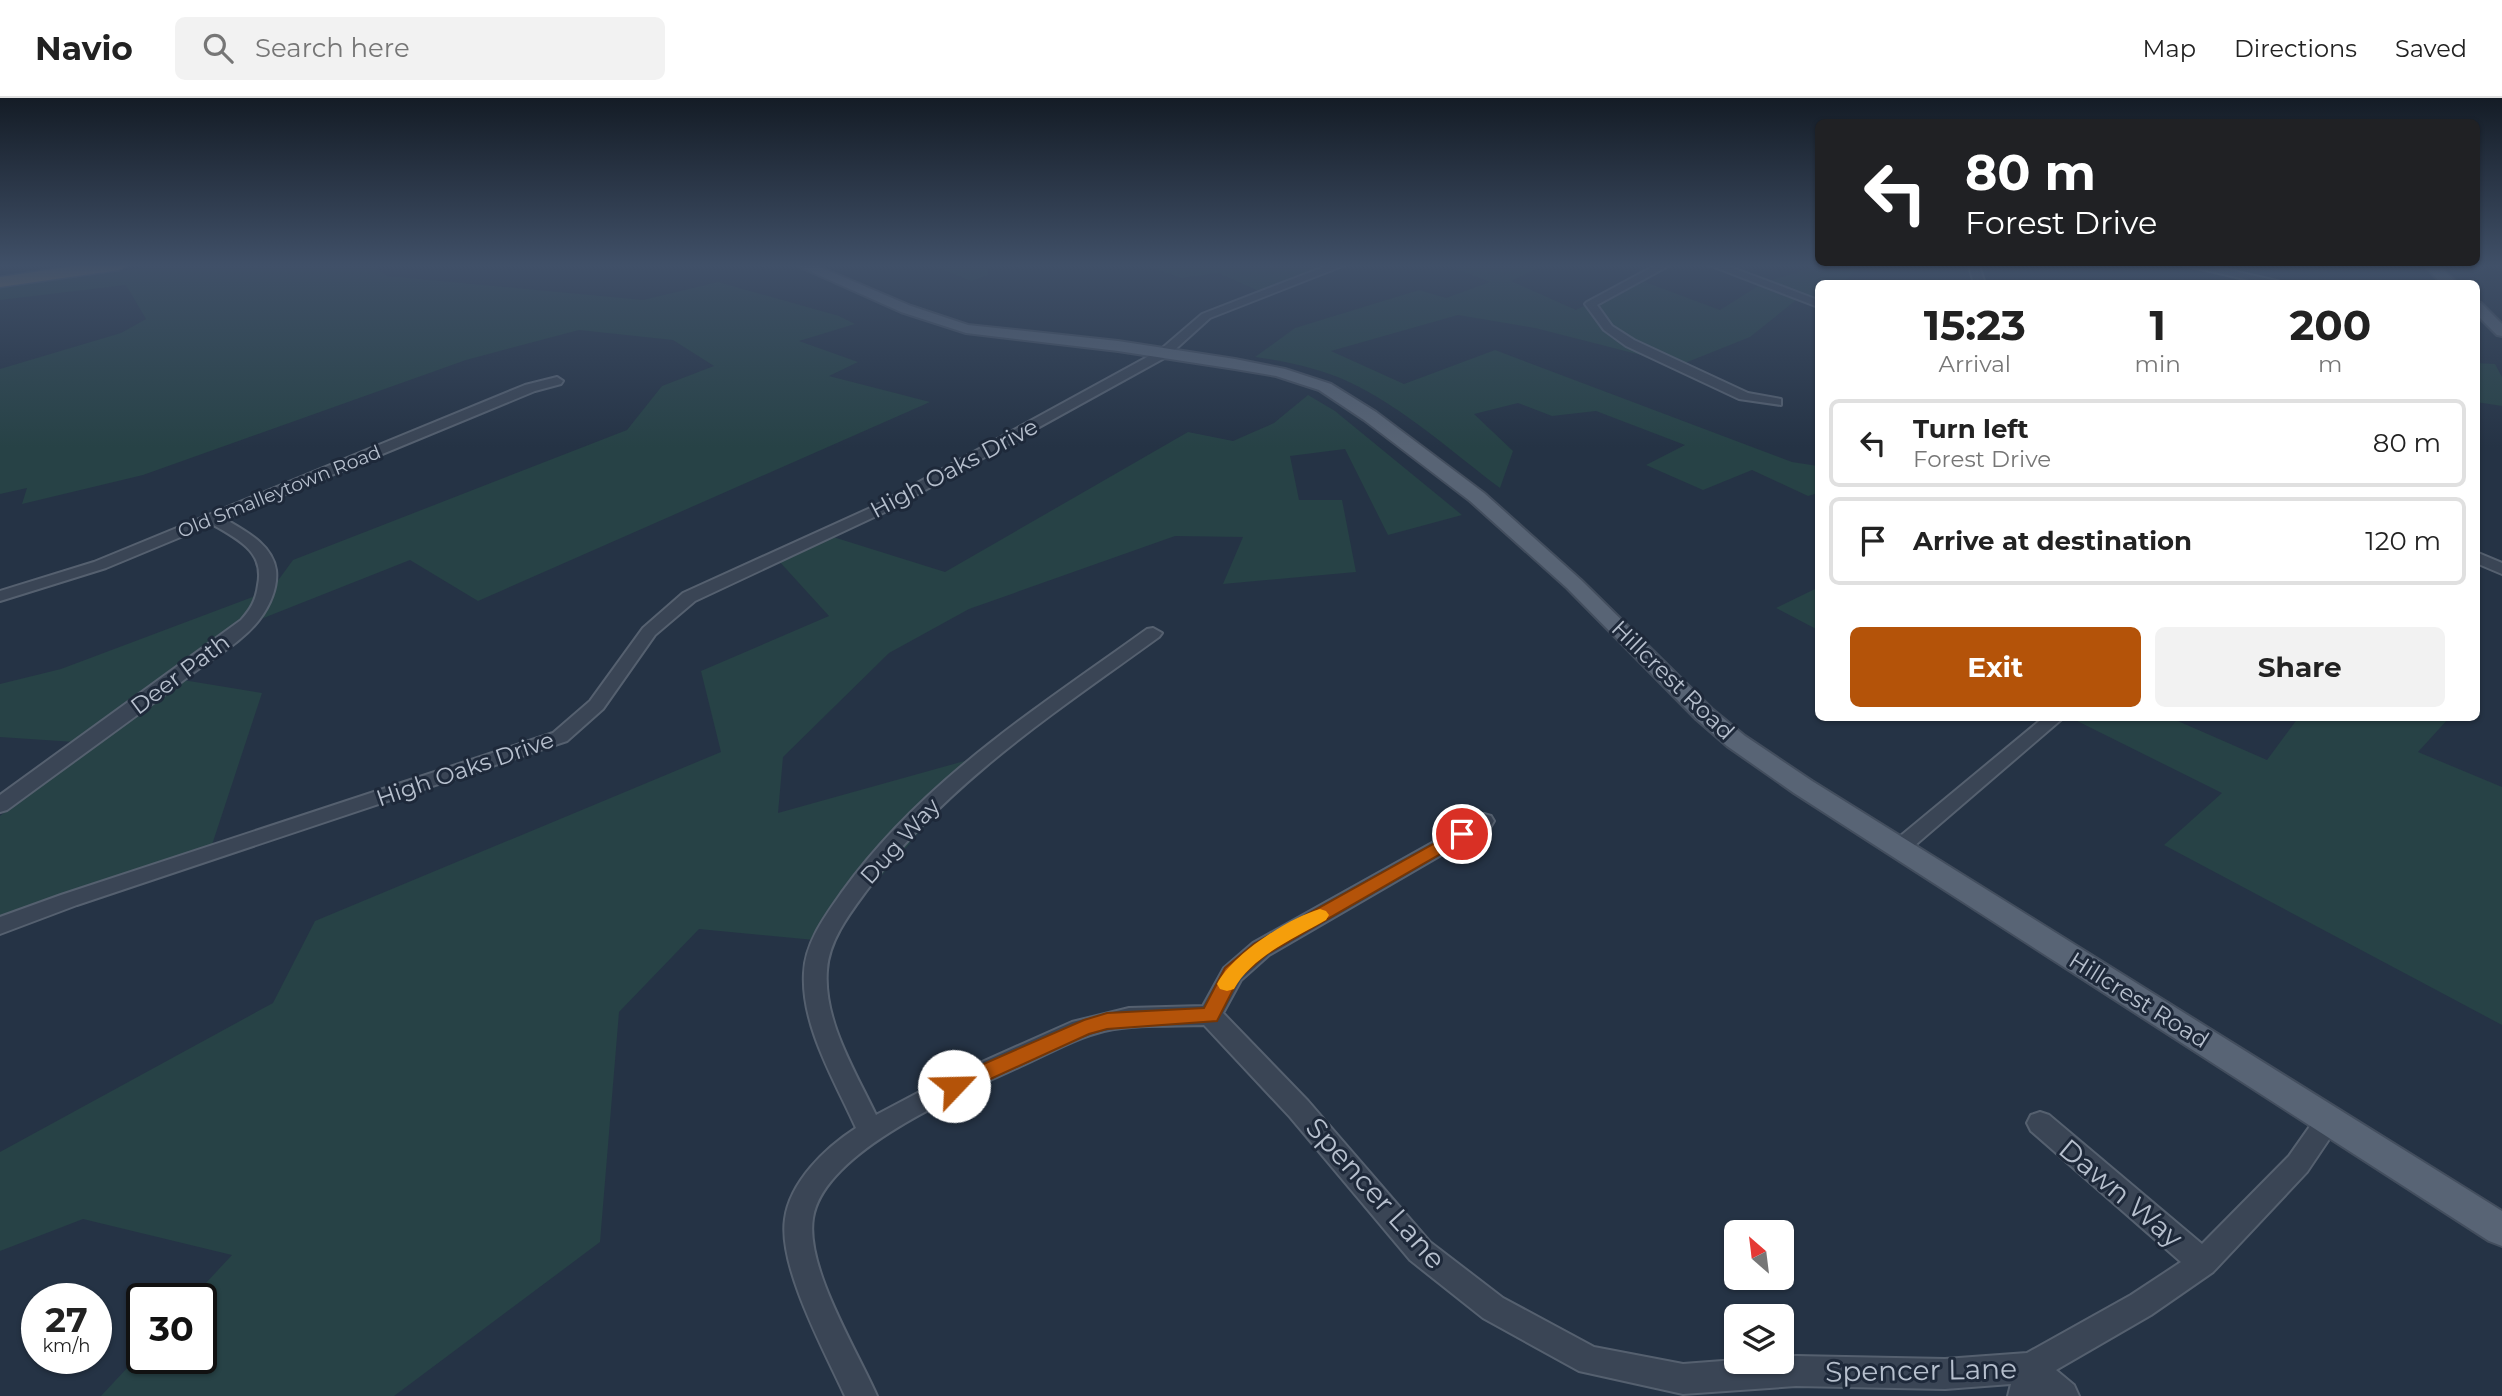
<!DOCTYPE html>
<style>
body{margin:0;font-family:Montserrat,sans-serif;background:#f2f2f2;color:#222;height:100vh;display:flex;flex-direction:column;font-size:26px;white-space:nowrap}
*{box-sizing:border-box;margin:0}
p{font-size:23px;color:#767676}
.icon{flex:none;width:38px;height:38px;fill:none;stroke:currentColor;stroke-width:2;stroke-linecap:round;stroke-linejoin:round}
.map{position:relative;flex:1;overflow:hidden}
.panel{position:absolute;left:1815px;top:182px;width:665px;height:441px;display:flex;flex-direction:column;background:#fff;border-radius:10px;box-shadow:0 2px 5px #0004}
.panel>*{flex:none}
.top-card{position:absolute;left:1815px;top:21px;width:665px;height:147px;border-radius:10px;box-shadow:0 2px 5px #0004;background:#202124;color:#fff;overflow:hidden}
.needle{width:46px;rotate:332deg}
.tools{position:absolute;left:1724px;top:1122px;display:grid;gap:14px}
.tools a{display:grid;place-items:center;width:70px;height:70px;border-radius:10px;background:#fff;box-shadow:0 2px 5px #0004;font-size:35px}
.speed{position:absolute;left:21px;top:1185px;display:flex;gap:14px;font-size:35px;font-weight:700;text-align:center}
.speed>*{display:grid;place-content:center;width:91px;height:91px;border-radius:50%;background:#fff;box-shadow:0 2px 5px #0004;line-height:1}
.speed small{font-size:18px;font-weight:400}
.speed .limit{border:4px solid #111;border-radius:10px;background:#fff;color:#111}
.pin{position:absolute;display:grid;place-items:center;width:60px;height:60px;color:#fff;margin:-30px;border:4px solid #fff;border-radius:50%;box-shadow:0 2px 7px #0007}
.me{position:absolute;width:77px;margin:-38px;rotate:66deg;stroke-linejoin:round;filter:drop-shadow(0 0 5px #0008)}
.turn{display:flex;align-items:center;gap:24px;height:147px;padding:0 35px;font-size:32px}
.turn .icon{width:91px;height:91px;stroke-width:2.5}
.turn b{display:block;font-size:49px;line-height:60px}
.eta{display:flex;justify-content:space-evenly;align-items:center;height:119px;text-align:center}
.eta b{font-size:42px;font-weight:700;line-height:49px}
.primary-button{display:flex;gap:14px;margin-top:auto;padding:14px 35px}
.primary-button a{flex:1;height:80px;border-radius:10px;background:#b45309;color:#fff;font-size:28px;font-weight:700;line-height:80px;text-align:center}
.primary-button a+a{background:#f2f2f2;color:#222}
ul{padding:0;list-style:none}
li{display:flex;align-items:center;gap:21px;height:88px;margin:0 14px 10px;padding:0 21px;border:4px solid #e0e0e0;border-radius:10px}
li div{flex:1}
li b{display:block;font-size:26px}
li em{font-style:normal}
header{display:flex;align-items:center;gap:42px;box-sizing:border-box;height:98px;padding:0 35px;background:#fff;border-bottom:2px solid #e0e0e0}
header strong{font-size:33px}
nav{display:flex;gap:38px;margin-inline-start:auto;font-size:24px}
.search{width:490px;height:63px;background:#f2f2f2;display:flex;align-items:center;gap:18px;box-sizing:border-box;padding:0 24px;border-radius:10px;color:#767676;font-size:26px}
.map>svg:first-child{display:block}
</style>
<header>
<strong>Navio</strong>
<div class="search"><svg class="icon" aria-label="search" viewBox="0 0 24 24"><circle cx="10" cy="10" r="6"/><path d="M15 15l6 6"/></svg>Search here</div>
<nav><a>Map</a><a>Directions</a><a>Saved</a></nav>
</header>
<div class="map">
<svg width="2502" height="1298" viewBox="0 0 2502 1298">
<rect width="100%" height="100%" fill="#253345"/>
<path fill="#274246" d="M160,167H379L375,170L387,178L643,202L718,184L839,218L855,226L799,243L858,264L829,278L930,304L478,503L410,462L251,525L183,582L262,595L208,759L0,835V718L90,645L0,639V586L61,571L271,492L293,462L627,332L662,288L714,268L673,242L579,232L466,262L143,377L22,406L27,390L0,396V271L121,235L146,221L126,187L0,202V190Z
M932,167H988V177L971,183Z
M1145,167H1326L1259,193L1218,175L1181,180Z
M1464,167H1544L1511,183L1576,212L1637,181L1720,212L1763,185L1819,167H1861L1843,185L1818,186V206L1800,199L1750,239L1680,267L1535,230L1458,217L1331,253L1404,286L1495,252L1792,364L1818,368V395L1808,398L1752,372L1703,392L1646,367L1685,347L1596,313L1552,318L1518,305L1474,316L1513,353L1500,390C1452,354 1404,310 1349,284C1322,271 1286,263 1255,259L1295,230L1419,192L1446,200L1490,184L1456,171Z
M2476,265L2495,266L2502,279V308L2476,304Z
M1308,297L1335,313L1462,417L1388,437L1345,351L1290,358L1299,402H1342L1356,474L1223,486L1243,439L1175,438L969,511L889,555L783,659L778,715L986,657L825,843L699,831L619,914L600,1144L394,1298H101L142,1254V1260H201V1200H192L232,1157L83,1121L0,1153V1054L273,905L315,823L721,654L701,573L829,518L778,462L830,438L945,474L1188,334L1233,343L1274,325Z
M1815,491L1818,492V532L1776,510Z
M2071,620H2171L2267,662L2298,620H2449L2418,654L2502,689V927L2164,747L2222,695Z"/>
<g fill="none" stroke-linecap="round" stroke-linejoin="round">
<defs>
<path id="minor" d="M1329,167H1345L1210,220L1168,258L887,413L695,503L655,537L603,611L567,643L77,807L0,836V819L61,797L553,635L590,603L643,530L683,495L877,407L1160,252L1202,216Z
M1656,167H1670L1597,207L1612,228L1634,242L1748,295L1781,301V307L1739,301L1626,248L1604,232L1585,206L1587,204Z
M1709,167H1725L1818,202V209Z
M1969,167H1979L1985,186H1974Z
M2184,167H2207L2290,186H2266Z
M557,279L563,283L561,286L535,293L225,421C245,433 272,446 276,472C278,489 270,508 259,522C242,544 215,558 193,575C132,622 69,666 7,712L0,714V697L241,522C251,511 256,502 258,487C265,453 237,441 212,426L106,470L0,503V493L94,464L525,287Z
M2476,454L2502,465V476L2476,465Z
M1153,530L1162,535L1159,539C1054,615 945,686 867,792C850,815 829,842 827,872C823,922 855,973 876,1017L944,981L1072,924L1129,910L1203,908L1224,870L1253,845L1484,716L1491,718L1494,723L1491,728L1269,857L1241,882L1223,915L1308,1003L1430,1144L1503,1200L1594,1249L1683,1266L1736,1262L1782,1264V1259L1796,1258L1945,1261L2027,1255L2131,1197L2181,1164L2031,1033L2027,1025L2031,1017L2040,1014L2049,1017L2202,1146L2289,1058L2320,1014L2329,1011L2338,1014L2342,1022L2307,1074L2213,1174L2151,1217L2056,1272L2074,1287L2079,1298H2008L2011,1286L1945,1291L1796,1288L1683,1296L1579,1273L1483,1220L1410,1162L1290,1019L1204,927C1171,928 1137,926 1104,933C1075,940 1048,956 1021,968C964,994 824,1052 813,1120C805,1169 857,1252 877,1298H845C825,1254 778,1169 785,1121C790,1084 825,1050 856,1030C835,983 801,928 804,875C805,845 825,818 842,794C922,683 1037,610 1147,531Z
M2043,620H2063L1906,755H1892L1888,750L1892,745Z"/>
<path id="major" d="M796,167H815L911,208L968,227L1118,243L1235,261L1285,271L1331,286L1376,314L1484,395L1581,482L1712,611L1745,638L1812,683L2502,1113V1148L2489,1143L1794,695L1727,648L1696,621L1567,490L1470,403L1364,322L1319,292L1276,278L1235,271L1118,253L966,235L901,214Z
M2424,167H2438L2458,186H2442Z
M2476,204L2481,205L2502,226V238L2497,237L2476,216Z"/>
<path id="highway" d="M81,167H127L119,172L0,189V179Z"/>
</defs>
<use href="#minor" stroke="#55606f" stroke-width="4"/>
<use href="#major" stroke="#434e5e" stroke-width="4"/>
<use href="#highway" stroke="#44505f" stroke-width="3"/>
<use href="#minor" fill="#3a4555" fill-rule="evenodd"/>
<use href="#major" fill="#586475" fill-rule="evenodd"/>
<use href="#highway" fill="#7b6d56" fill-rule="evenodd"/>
</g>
<linearGradient id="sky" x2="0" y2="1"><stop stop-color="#141c26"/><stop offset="0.48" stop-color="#405068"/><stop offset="1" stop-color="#405068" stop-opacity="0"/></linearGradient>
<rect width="2502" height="349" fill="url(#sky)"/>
<path fill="#b45309" stroke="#753606" stroke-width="2" d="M1462,730L1470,736L1468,740L1267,856L1239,880L1217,923L1107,931L1089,936L962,994L954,996L947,994L944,988L947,982L1084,922L1107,915L1204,910L1225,870L1254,846Z"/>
<path fill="#f59e0b" d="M1320,811L1326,813L1329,817L1326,822C1295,840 1252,858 1234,891L1227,893L1220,891L1217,886C1232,857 1288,820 1320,811Z"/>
<g text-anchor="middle" stroke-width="6" stroke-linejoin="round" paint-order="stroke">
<g font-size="19" fill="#b7c0ce" stroke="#1e293a">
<text transform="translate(279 393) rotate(-22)" y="7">Old Smalleytown Road</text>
</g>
<g font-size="23" fill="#b7c0ce" stroke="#1e293a">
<text transform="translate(954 370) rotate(-28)" y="8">High Oaks Drive</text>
<text transform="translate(180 576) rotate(-37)" y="8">Deer Path</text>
<text transform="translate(1673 582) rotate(44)" y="8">Hillcrest Road</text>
<text transform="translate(465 671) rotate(-19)" y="8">High Oaks Drive</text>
<text transform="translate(900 743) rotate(-48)" y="8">Dug Way</text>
<text transform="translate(2139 902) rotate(32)" y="8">Hillcrest Road</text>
</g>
<g font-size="28" fill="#b7c0ce" stroke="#1e293a">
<text transform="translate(1376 1095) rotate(48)" y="10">Spencer Lane</text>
<text transform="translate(2121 1095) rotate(40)" y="10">Dawn Way</text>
<text transform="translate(1921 1272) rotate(-1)" y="10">Spencer Lane</text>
</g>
</g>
</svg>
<div class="tools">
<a><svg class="needle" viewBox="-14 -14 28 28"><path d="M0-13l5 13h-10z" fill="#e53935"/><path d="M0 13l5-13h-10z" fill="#767676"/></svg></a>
<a><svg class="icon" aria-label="layers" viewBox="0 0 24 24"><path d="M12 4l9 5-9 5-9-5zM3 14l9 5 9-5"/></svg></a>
</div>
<div class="speed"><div>27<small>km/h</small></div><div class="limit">30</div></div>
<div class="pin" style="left:1462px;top:736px;background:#d93025"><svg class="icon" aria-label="arrive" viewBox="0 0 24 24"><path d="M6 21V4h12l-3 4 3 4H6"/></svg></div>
<svg class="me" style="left:954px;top:988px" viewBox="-20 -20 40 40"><circle r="19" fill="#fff"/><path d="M0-13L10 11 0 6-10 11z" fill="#b45309"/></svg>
<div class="top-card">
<div class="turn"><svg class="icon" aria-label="left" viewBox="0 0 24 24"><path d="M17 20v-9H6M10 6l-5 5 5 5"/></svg><div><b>80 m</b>Forest Drive</div></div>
</div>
<section class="panel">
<div class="eta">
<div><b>15:23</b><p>Arrival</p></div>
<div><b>1</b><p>min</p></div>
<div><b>200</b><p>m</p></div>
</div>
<ul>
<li><svg class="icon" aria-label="left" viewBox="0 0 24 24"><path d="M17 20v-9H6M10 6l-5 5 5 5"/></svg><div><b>Turn left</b><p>Forest Drive</p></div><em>80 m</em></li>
<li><svg class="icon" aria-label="arrive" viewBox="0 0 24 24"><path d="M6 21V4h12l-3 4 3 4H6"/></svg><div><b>Arrive at destination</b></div><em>120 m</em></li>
</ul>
<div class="primary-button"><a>Exit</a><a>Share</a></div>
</section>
</div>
